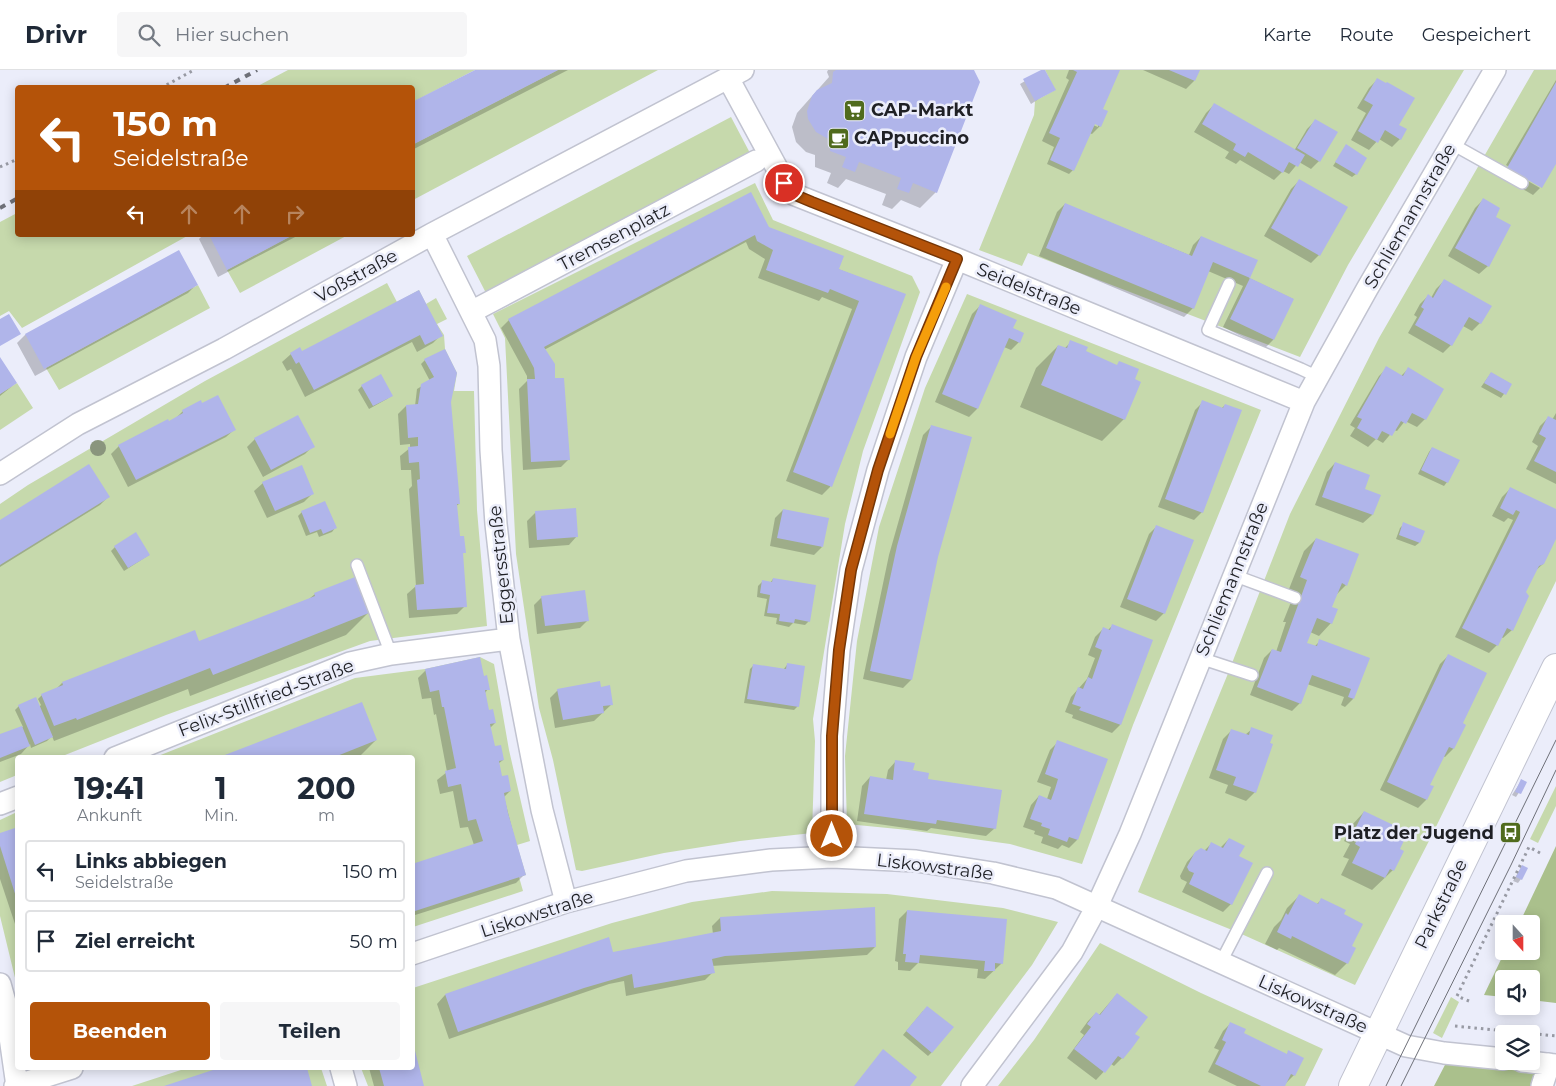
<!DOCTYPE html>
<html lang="de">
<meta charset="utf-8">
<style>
body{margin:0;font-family:Montserrat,sans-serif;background:#f6f6f7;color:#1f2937;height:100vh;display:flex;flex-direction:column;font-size:19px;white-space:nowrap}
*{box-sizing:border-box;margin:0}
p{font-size:16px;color:#747a83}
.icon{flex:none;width:28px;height:28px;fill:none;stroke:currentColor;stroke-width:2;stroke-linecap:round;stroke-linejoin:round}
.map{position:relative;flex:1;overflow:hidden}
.side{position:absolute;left:15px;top:685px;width:400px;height:315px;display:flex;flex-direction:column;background:#fff;border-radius:5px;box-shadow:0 2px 12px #0003}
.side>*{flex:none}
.banner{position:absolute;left:15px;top:15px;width:400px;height:152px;border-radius:5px;box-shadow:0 2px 12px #0003;background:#b45309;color:#fff;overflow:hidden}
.needle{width:32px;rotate:159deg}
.controls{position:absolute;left:1495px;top:845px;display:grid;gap:10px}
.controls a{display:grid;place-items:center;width:45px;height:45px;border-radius:5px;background:#fff;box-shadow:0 2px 12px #0003;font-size:25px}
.pin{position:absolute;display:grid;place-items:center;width:42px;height:42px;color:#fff;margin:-21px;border:2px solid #fff;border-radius:50%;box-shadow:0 1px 5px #0007}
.me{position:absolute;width:55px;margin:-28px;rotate:0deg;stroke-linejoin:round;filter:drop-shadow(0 0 4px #0008)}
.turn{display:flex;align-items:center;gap:18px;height:105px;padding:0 15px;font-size:22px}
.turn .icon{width:65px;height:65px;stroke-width:2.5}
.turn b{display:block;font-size:35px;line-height:42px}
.lanes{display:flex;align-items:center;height:48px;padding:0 15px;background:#0003;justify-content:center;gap:25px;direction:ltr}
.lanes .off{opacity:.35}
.eta{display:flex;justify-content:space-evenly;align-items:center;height:85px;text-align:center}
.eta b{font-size:30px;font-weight:700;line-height:35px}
.action{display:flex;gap:10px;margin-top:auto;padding:10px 15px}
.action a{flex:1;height:58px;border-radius:5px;background:#b45309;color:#fff;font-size:20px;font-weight:700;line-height:58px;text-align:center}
.action a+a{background:#f6f6f7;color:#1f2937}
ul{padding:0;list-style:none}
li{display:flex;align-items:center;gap:15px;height:62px;margin:0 10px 8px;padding:0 5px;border:2px solid #e0e1e3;border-radius:5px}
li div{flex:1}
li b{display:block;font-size:19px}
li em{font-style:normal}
header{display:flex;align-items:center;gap:30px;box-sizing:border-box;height:70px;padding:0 25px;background:#fff;border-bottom:1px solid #e0e1e3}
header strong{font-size:24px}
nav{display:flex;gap:28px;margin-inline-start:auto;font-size:18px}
.search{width:350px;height:45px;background:#f6f6f7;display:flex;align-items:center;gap:12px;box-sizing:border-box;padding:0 18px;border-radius:5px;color:#747a83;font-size:19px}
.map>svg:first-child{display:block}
</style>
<header>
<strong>Drivr</strong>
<div class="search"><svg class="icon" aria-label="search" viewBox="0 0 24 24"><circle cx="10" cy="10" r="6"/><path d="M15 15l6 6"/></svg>Hier suchen</div>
<nav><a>Karte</a><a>Route</a><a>Gespeichert</a></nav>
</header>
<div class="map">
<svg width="1556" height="1016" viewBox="0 0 1556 1016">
<rect width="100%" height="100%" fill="#ebedfa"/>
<path fill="#c6d9ac" d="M288,0H475L413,32L412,18H254Z
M558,0H658L413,130L412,75Z
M1045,0H1464L1348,195L1300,287L1028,183L1022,196L979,180L1034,45L1035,31L1055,20Z
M1534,0H1556V511L1431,767L1355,915L1237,862L1138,822L1227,606L1290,444L1379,268Z
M731,47L751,85L487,225L467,186Z
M755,113L773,150L912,206L920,222L863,381L845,454L813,649L815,671L812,763L740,771L664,783L582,801L576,800L553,690L539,638L516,484L505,268L493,244Z
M17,143L18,165H189L22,258L9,241L0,246V152Z
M293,165H348L240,223L227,200Z
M387,213L397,232L419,220L426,234L436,228L447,249L437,254L444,265L445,279L457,303L454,321H474L477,440L487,556L370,571L166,645L60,687L18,688L17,705L0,712V434L28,415L205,311Z
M198,215L210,238L59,320L46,298Z
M967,224L1261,340L1133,655L1082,794L1010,774L908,760L847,754L845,686L857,571L879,457L925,318Z
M17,313L33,338L0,360V324Z
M480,587L494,594L509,680L530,771L517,775L526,805L519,807L523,821L413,857L412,688H153L355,608L425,599Z
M1556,716V736L1538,773L1530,769Z
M17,742V916L0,846V750Z
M772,821L887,824L1003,838L1058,852L1032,895L941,1016H368L361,998H412L413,918L612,853L692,832Z
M1100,873L1201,923L1323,979L1305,1016H998L1034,970Z
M1451,927L1459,932L1442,968L1433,963Z
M187,998H321L327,1016H132Z"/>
<path fill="#aac08c" d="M1556,776V933L1531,930V909H1504V927L1484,925L1505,881H1531V854H1519Z
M1446,993L1539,1003L1535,1016H1434Z"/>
<path fill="#0003" fill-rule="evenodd" d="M477,0H568L412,80V34Z
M828,0H973L936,122L920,138L901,130L892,139L882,135L886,124L846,109L838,118L827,113L831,103L815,97V85L806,82L796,72L792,57L797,43L829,7L827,2Z
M1044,0L1054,19L1031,34L1020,14Z
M1069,0H1119L1101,40L1100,56L1092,64L1089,63L1073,100L1069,104L1047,94L1054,77L1042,71L1069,10L1066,8ZM1088,53L1098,54V57Z
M1143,0H1199L1194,11L1186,19Z
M1377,10L1397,55L1400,69L1392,77L1379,69L1369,80L1351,70L1366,43L1357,38L1369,18Z
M1556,10V92L1541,118V116L1506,95Z
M1214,35L1294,81L1307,59L1315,51L1319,91L1311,99L1299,92L1289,104L1283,101L1274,110L1240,90L1236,94L1225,88L1229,82L1194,62L1206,43Z
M1346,76L1356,104L1352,107L1333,96Z
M1505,98L1540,118L1533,125L1500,106Z
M1299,111L1319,185L1311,193L1264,166L1291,119Z
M1483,130L1494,147L1488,196L1479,204L1448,186L1475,138Z
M1065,134L1189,185L1193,175L1201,167L1256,190L1249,208L1293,229L1273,270L1265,278L1223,257L1243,216L1208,201L1193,238L1184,247L1039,186L1057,142Z
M768,158L838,199L904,225L830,417L822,425L786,411L852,239L822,227L819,231L758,208L765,189L749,179L746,172L544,280L554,309L569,389L561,397L523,400L519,319L527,311V306L501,258L509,250Z
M203,165H299L218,207L199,169Z
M179,182L196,215L188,223L35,306L17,273L25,265Z
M1444,211L1480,253L1472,261L1463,256L1451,275L1443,283L1408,263L1417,247L1414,245L1420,234L1428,226L1431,228L1436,219Z
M419,222L441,265L433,273L417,282L412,272L305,327L291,299L287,301L282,292L291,284L302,283Z
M980,236L1011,258L1019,272L1011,280L1004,277L977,339L969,347L935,332L972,244Z
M1071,272L1084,282L1133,310L1124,349L1102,371L1020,337L1036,298L1058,276L1064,279Z
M0,290L16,313L0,326Z
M425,290L450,333L459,434L456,436L459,468L464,482L462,485L465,536L457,544L409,548L407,524L416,516L409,419L412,416L411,400H401L400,386L410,378V374L400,375L398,344L406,336H415L417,319L430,311L421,294Z
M1387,298L1401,306L1408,299L1425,349L1417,357L1405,351L1397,361L1394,360L1383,373L1376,369L1368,377L1350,366L1355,358L1350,355L1379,306Z
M1491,303L1511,314L1501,328L1481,317Z
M362,316L391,326L387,329L369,339L358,320Z
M1203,332L1221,339L1225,335L1202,442L1194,450L1158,437L1195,340Z
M202,334L235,359L226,367L128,417L111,384L119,376L168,352L175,349L183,341Z
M1556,343V414L1526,399L1538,376L1532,372L1540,356L1548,348L1552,350Z
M931,357L937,487L911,610L903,618L863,609L889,485L923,365Z
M255,369L313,376L305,384L263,407L247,377Z
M1432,378L1447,412L1444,416L1418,404L1429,382Z
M1335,393L1363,419L1379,426L1372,445L1363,453L1315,435L1327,402Z
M302,397L312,424L304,432L267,448L254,421L263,413Z
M1510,419L1556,440V467L1543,494L1535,501L1525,522L1512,560L1503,568L1501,567L1497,575L1489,583L1455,567L1513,450L1508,448L1504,452L1492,446L1502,427Z
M108,427L100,435L0,497V451Z
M783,440L822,477L814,485L770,476L775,448Z
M302,442L335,458L332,462L319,467L317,462L306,466L298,446Z
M536,442L577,466L569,475L529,478L527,451Z
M1404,454L1423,461L1419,473L1415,476L1396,469L1400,458Z
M1157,456L1164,543L1156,551L1120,537L1149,464Z
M1316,469L1346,515L1336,525L1331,538V553L1319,566L1310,562L1305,573L1314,577L1320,571L1368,589L1353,629L1345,637L1341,635L1344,627L1307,614L1300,633L1292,641L1250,625L1264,588L1272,580L1276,582L1286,552H1283L1295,522L1289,519L1304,481Z
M115,477L149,485L124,501L111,481Z
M773,509L809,551L805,555L793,553L789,557L776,554L777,548L764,546L767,529L757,527L758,516L762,512L770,513Z
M315,524L368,543L346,565L190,626L188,619L54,671L52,666L47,671L31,678L30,674L21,684L0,692V666L23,657L15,640L19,636L39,637L41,635L38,629L42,625L56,619L62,613L199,573L309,529Z
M542,527L588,550L580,558L537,564L534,535Z
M1112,556L1120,655L1112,663L1072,648L1073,645L1065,642L1071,627L1087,609L1095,588L1088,585L1095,567L1103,559L1108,560Z
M1448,586L1461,653L1465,655L1453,679L1445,687L1443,686L1429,715L1432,717L1426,730L1418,738L1380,720L1440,594Z
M787,595L798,636L794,640L744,633L750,599L753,596L783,600Z
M426,600L483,608L488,619L485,623L488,642L495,653L490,658L494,678L503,690L498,694L501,707L510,721L504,727L524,805L516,813L412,846V795L474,775L468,757L460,758L453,721L440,724L437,710L447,702L436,644L434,645L431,628L422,629L418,608Z
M600,618L612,634L594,651L555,658L550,628L558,620Z
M1252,659L1271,674L1255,722L1246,731L1225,723L1228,715L1209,708L1223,669L1231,661L1245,665Z
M376,670L358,688H220Z
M1058,672L1106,690L1077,770L1069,778L1062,775L1058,779L1041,773L1043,767L1034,764L1035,761L1023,757L1031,735L1039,726L1047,729L1051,717L1037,712L1050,680Z
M896,691L927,710L995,758L986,766L931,758L927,761L857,751L862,716L870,707L886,710L888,700Z
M1521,711L1525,713L1516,727L1512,725Z
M1364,742L1399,780L1393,800L1372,820L1341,805L1349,789L1343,787L1350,774L1344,771L1352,755Z
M18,758V863L0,809V764Z
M1229,769L1238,787L1231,834L1223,842L1182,822L1187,812L1181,809L1180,806L1187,792L1195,783L1204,781L1211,774L1220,778Z
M1522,796L1521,809L1518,813L1513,811Z
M1299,826L1316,835L1322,829L1343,845L1351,877L1347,893L1335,905L1279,878L1277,880L1265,874L1274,857L1281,850L1287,838Z
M907,841L1002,893L985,909L977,908L978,899L918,893L910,901L898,900V892L895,891L899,849Z
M720,848L875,877L867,885L712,896L713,902L705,910L626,926L624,911L609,914L449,969L437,934L445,925L608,869L612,883L713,864L712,856Z
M1117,924L1133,964L1122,988L1114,996L1111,994L1096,1010L1067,988L1084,965L1080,962L1088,951L1096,943L1099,945Z
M923,941L932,982L928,986L903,965Z
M1231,953L1242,964L1286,985L1289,982L1294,1005L1283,1016H1237L1208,1002L1219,980L1214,978L1223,961Z
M224,998H306L311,1016H167Z
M369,998H412L423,1016H374Z"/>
<path fill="#b0b5ea" d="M475,0H558L412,75V32Z
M836,0H974L980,12L937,123L913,113L909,123L897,119L901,108L859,92L855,102L842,97L846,87L830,81V70L816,62L808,49L807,41L812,26L817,20L832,13L833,2Z
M1041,0H1045L1056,20L1035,31L1023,9Z
M1073,0H1120L1103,39L1108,41L1101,57L1095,54L1074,101L1050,90L1060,68L1049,63L1077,2Z
M1169,0H1200L1195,11Z
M1377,8L1386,13L1387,12L1415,28L1399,55L1407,59L1401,70L1385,60L1378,73L1358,61L1373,35L1364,30Z
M1556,12V94L1542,118L1507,98Z
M1214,33L1305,85L1298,97L1289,92L1283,103L1248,82L1245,87L1233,80L1236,74L1202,54Z
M1315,49L1338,62L1320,92L1297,78Z
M1346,74L1367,88L1357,105L1335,92Z
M1299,109L1348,137L1320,186L1271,158Z
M751,122L769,157L844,186L839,199L906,224L832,417L793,402L859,231L830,219L828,223L766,200L773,180L757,171L755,165L544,277L555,294V308H564L570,390L531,392L527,309H535L534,298L508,249Z
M1483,128L1500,138L1496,147L1511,155L1489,197L1455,178Z
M1065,133L1192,186L1201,166L1258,190L1250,208L1213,192L1194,239L1046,178Z
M209,165H293L227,200Z
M179,180L198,215L44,299L25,264Z
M1250,208L1294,229L1274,270L1230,249Z
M1444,209L1492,236L1481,254L1469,247L1452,276L1415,255L1424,239L1421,237L1428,224L1433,228Z
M419,220L443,266L425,275L420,265L314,320L299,292L296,294L290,283L300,277L302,281Z
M980,234L1017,250L1013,258L1024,263L1020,273L1009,268L978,339L942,324Z
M9,244L21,264L0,276V249Z
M1070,270L1088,277L1086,281L1117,295L1119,291L1139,299L1135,309L1141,312L1125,350L1041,315L1058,275L1067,278Z
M445,279L457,303L451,332L460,434H457L460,466H464L466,483H463L467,537L417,540L415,515L424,514L417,410L420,409L419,392L409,393L408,377L418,376V367L408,368L406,335L418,334L421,314L434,307L424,289Z
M0,287L17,313L0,324Z
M1386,296L1403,306L1408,297L1444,319L1426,350L1412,343L1406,354L1401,351L1392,366L1382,361L1377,370L1357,358L1362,349L1357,347Z
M1491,302L1512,314L1506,325L1484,313Z
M381,304L393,326L373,336L361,315Z
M218,325L236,360L136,410L118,375L168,349L169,351L183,343L182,340L201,330L202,333Z
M1202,330L1223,338L1225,334L1242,340L1203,443L1165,429Z
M298,345L315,377L271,400L254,368Z
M1548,346L1556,350V402L1534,391L1546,368L1539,364Z
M931,355L972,367L938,487L912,610L870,601L897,476Z
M1432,377L1460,390L1448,413L1421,400Z
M1335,392L1370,405L1365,419L1381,425L1373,445L1322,427Z
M89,394L110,427L0,495V450Z
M302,395L314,424L275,441L262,412Z
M1510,417L1556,439V469L1544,494L1539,496L1526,522L1529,526L1513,561L1507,558L1498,576L1462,558L1520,442L1516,440L1513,445L1500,438Z
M325,431L337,458L323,464L321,459L310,463L301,441Z
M576,438L578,467L537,470L535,441Z
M783,439L829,448L823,477L777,468Z
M1403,452L1425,461L1420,473L1399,465Z
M1156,455L1194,470L1165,544L1127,529Z
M136,462L150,485L128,498L114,476Z
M1316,468L1359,484L1347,516L1342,513L1332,537L1338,539L1332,554L1317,548L1307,573L1317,576L1319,569L1370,588L1354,629L1348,627L1351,619L1312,605L1301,634L1257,617L1272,579L1281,582L1307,510L1300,507Z
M355,507L369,543L213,605L210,598L77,650L76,648L54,656L41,624L63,615L62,612L195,560L199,571L315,526L314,523Z
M773,508L816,515L810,552L795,549L794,553L779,551L780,544L767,543L770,525L760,523L762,510L772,512Z
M585,520L589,551L545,556L541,526Z
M1112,554L1153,570L1121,655L1079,640L1081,637L1072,634L1078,617L1083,619L1088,607L1092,609L1102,580L1095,577L1103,557L1110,560Z
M1448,584L1487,603L1463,653L1466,655L1454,679L1449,677L1430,715L1434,716L1427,730L1387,712Z
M480,587L484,606L487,605L490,620H485L489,640L493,639L496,653L490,654L495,676L501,675L504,690L499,691L502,706L508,705L511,721L504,723L508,743L526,805L412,842V794L483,771L476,749L468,751L461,714L448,717L445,701L456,698L444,637H442L439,620L430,622L425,599Z
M787,593L805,596L799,637L747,629L753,594L786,599Z
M600,611L601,617L610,615L613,635L603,636L604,643L563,650L557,619Z
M36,627L53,667L35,675L18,635Z
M362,632L377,670L332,688H217Z
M22,656L30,676L0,688V664Z
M1251,657L1273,665L1270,673L1273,674L1256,723L1233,715L1236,707L1216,700L1231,659L1249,665Z
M1057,670L1108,689L1078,770L1069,767L1067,772L1048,765L1050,759L1041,756L1042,753L1030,749L1039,725L1051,730L1055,719L1058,709L1045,704Z
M895,690L915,693L913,700L929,703L928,709L1002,720L996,759L937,750L936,754L864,744L870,706L893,710Z
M1521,709L1527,712L1521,724L1515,722Z
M1364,741L1408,762L1400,779L1404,781L1394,801L1390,799L1385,808L1352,793L1360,777L1355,774L1361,761L1355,759Z
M18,757V830H17L0,776V763Z
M1229,768L1245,776L1239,786L1253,793L1232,835L1189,814L1194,803L1189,801L1187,797L1195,782L1201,778L1207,781L1211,772L1223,778Z
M1522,795L1528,798L1522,810L1516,807Z
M1299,824L1318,834L1321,828L1346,840L1344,844L1363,854L1352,876L1356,878L1348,894L1292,866L1291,869L1277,862L1286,843L1288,845Z
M875,837L876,877L725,886L712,889L715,903L634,918L632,904L584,918L458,962L445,924L609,867L613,882L721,861L720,847Z
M907,840L1007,849L1003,894L995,893V901H984L985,891L920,885L919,893L905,892L906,884H903Z
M1117,923L1148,947L1135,964L1140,967L1132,978L1123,989L1118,986L1105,1003L1074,979L1091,957L1087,954L1096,942L1100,945Z
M927,936L954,957L932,983L906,961Z
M1230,952L1246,959L1244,963L1287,984L1288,980L1304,988L1295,1006L1291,1004L1285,1016H1261L1215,994L1226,972L1222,970Z
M412,969L424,1016H384L379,998H412Z
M883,979L917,1007L910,1016H854Z
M219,998H307L312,1016H164Z"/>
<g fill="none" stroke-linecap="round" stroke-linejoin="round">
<defs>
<path id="lane" d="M1452,74L1522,113
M1229,214L1208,260L1301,299L1318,307
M357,495L391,584
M1233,505L1295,528
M1200,588L1252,605
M1221,892L1267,803"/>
<path id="street" d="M728,8L785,113L793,124L957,189L1304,332
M432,164L485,270L489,296L491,380L496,454L509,569L542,740L566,832
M471,242L756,91
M0,404L78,354L224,279L432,164L743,0
M115,688L350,593L391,584L509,569
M0,734L18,727
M832,787V666L839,580L851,500L878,400L916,287L957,189
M412,884L566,832L686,801L771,790L832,787L916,791L993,803L1056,818L1406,976L1444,983L1504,989
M0,914L5,932L17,1016
M1522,991L1556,995
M341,998L346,1016
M15,1016L72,998
M972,1016L1072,882L1097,836L1130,764L1304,332L1367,219L1495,0
M1542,1016L1549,994"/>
<path id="secondary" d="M1353,1016L1556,598"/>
</defs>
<use href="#lane" stroke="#c1c3d0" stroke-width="14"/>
<use href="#street" stroke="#c1c3d0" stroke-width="24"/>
<use href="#secondary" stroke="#c1c3d0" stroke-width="30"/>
<path stroke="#989aa4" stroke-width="3" stroke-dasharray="2.5 4" stroke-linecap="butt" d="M161,18L194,0
M0,97L18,89
M1469,931L1457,926L1529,777L1540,783
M1455,956L1556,966"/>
<use href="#lane" stroke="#fff" stroke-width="11"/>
<use href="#street" stroke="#fff" stroke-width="21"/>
<use href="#secondary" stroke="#fff" stroke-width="28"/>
<path stroke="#6e7078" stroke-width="1" d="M1386,1016L1556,670
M1401,1016L1511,795L1556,700"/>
<path stroke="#6e7078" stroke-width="4" stroke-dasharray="6 6" stroke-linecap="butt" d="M224,18L257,0
M0,138L18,128"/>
</g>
<circle fill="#8a957d" cx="98" cy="378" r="8"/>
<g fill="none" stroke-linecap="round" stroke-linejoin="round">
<defs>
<path id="route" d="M784,113L793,124L812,132L957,189L916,287L878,400L851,500L839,580L832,666V766"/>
</defs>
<use href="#route" stroke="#753606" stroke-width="12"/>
<use href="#route" stroke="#b45309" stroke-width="9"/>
<path stroke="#f59e0b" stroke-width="9" d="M890,364L916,287L946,217"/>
</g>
<defs>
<symbol id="supermarket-square" viewBox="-11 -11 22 22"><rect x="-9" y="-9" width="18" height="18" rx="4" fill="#506b1d" stroke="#ebedfa"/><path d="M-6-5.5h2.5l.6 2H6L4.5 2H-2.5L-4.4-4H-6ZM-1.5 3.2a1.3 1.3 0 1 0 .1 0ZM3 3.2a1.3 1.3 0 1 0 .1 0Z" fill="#fff"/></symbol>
<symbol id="cafe-square" viewBox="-11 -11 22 22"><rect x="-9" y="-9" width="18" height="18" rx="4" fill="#506b1d" stroke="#ebedfa"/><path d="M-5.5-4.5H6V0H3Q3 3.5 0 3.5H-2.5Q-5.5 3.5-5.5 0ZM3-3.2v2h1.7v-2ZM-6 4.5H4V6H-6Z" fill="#fff"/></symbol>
<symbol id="bus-square" viewBox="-11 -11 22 22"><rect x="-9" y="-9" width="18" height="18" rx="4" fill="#506b1d" stroke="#ebedfa"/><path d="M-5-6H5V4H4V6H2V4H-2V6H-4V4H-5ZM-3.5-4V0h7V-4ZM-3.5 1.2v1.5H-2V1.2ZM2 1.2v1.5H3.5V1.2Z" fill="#fff"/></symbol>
</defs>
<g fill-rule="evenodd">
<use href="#supermarket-square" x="842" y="28" width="25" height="25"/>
<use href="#cafe-square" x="826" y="56" width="25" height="25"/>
<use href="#bus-square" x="1498" y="750" width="25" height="25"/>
</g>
<g text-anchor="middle" stroke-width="5" stroke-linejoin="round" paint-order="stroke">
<g font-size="18" font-weight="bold" fill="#1f2025" stroke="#ebedfa" text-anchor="start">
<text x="871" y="46">CAP-Markt</text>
<text x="854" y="74">CAPpuccino</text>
<text x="1494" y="769" text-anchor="end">Platz der Jugend</text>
</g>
<g font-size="18" fill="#1f2025" stroke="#ebedfa">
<text transform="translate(1410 146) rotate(-60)" y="6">Schliemannstraße</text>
<text transform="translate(614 167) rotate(-28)" y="6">Tremsenplatz</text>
<text transform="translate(356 206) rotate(-29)" y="6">Voßstraße</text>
<text transform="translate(1029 219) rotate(22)" y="6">Seidelstraße</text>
<text transform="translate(501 495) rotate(-96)" y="6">Eggersstraße</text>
<text transform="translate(1232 509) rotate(-68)" y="6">Schliemannstraße</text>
<text transform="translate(266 628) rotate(-21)" y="6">Felix-Stillfried-Straße</text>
<text transform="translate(935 797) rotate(7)" y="6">Liskowstraße</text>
<text transform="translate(1441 834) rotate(-64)" y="6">Parkstraße</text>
<text transform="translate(537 844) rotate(-18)" y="6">Liskowstraße</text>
<text transform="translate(1313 934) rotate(24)" y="6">Liskowstraße</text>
</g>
</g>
</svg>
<div class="controls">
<a><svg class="needle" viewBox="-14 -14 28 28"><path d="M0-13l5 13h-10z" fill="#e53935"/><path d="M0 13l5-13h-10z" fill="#747a83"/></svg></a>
<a><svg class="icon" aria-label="sound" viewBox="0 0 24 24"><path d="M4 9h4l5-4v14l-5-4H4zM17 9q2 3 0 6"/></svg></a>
<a><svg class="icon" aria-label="layers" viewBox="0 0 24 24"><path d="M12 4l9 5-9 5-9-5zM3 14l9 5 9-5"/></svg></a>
</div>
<div class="pin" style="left:784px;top:113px;background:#d93025"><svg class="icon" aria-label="arrive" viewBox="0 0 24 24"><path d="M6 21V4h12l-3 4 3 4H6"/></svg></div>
<svg class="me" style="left:832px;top:766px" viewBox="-20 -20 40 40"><circle r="17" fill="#b45309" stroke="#fff" stroke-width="3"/><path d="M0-11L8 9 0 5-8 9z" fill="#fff"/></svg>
<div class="banner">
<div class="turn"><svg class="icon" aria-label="left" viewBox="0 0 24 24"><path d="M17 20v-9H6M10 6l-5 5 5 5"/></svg><div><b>150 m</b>Seidelstraße</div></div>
<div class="lanes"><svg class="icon" aria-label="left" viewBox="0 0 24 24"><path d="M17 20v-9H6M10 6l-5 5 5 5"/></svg><svg class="icon off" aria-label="ahead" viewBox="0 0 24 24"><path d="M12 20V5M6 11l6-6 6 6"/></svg><svg class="icon off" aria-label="ahead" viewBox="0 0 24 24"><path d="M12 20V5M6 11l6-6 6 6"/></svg><svg class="icon off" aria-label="right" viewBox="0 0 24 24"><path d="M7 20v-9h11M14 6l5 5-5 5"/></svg></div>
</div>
<section class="side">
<div class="eta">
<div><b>19:41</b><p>Ankunft</p></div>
<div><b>1</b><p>Min.</p></div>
<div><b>200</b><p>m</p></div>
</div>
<ul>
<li><svg class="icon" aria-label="left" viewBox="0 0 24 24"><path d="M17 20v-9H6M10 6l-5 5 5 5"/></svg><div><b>Links abbiegen</b><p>Seidelstraße</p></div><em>150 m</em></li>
<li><svg class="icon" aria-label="arrive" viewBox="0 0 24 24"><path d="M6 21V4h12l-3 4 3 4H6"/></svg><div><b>Ziel erreicht</b></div><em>50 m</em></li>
</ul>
<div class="action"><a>Beenden</a><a>Teilen</a></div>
</section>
</div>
